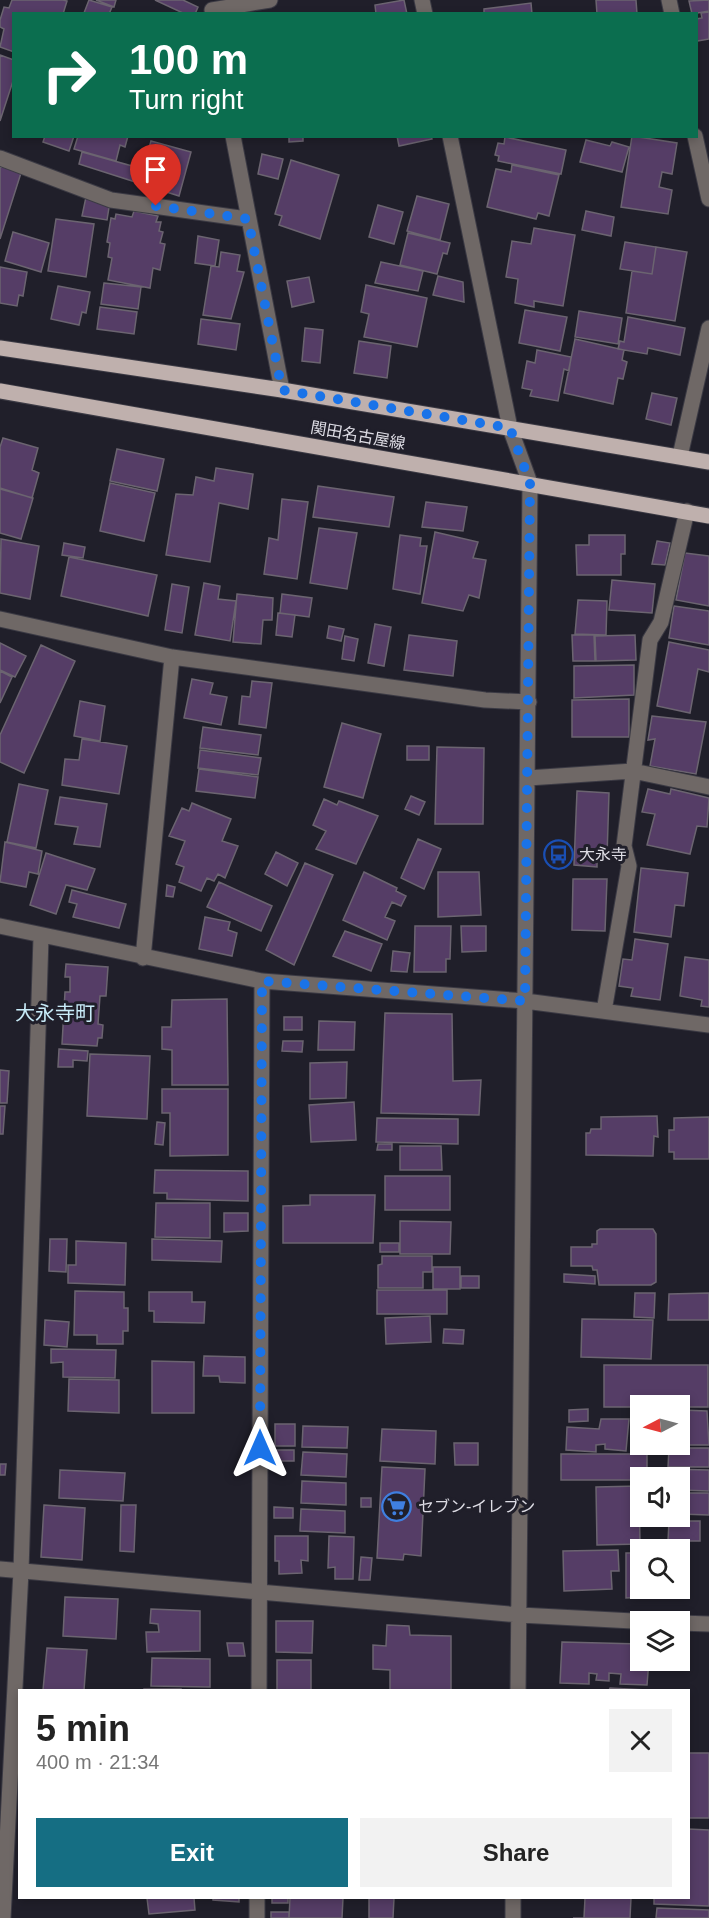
<!DOCTYPE html>
<meta charset="utf-8">
<style>
body{margin:0;font-family:Arial,"Noto Sans JP",sans-serif;background:#f2f2f2;color:#222;height:100vh;display:flex;flex-direction:column;font-size:22px;white-space:nowrap}
*{box-sizing:border-box;margin:0}
p{font-size:20px;color:#767676}
.icon{flex:none;width:33px;height:33px;fill:none;stroke:currentColor;stroke-width:2;stroke-linecap:round;stroke-linejoin:round}
.map{position:relative;flex:1;overflow:hidden}
.panel{position:absolute;left:18px;top:1689px;width:672px;height:210px;display:flex;flex-direction:column;background:#fff;border-radius:0px;box-shadow:0 3px 9px #0003}
.panel>*{flex:none}
.guide{position:absolute;left:12px;top:12px;width:686px;height:126px;border-radius:0px;box-shadow:0 3px 9px #0003;background:#0b6e4f;color:#fff;overflow:hidden}
.needle{width:39px;rotate:264deg}
.buttons{position:absolute;left:630px;top:1395px;display:grid;gap:12px}
.buttons a{display:grid;place-items:center;width:60px;height:60px;border-radius:0px;background:#fff;box-shadow:0 3px 9px #0003;font-size:30px}
.pin{position:absolute;display:grid;place-items:center;width:51px;height:51px;color:#fff;margin:-62px -26px;border-radius:50% 50% 50% 0;rotate:-45deg;box-shadow:0 0 6px #0007}
.pin .icon{rotate:45deg}
.me{position:absolute;width:66px;margin:-33px;rotate:0deg;stroke-linejoin:round;filter:drop-shadow(0 0 4px #0008)}
.turn{display:flex;align-items:center;gap:21px;height:126px;padding:0 18px;font-size:27px}
.turn .icon{width:78px;height:78px;stroke-width:2.5}
.turn b{display:block;font-size:42px;line-height:51px}
.round{display:grid;place-items:center;flex:none;width:63px;height:63px;border-radius:0px;background:#f2f2f2}
.headline{display:flex;align-items:center;justify-content:space-between;height:102px;padding:0 18px}
h1{font-size:36px;font-weight:600;line-height:45px}
.cta{display:flex;gap:12px;margin-top:auto;padding:12px 18px}
.cta a{flex:1;height:69px;border-radius:0px;background:#156e83;color:#fff;font-size:24px;font-weight:600;line-height:69px;text-align:center}
.cta a+a{background:#f2f2f2;color:#222}
.map>svg:first-child{display:block}
</style>
<div class="map">
<svg width="709" height="1918" viewBox="0 0 709 1918">
<rect width="100%" height="100%" fill="#201f2a"/>
<path fill="#553d66" stroke="#6b6470" stroke-width="1.5" d="M12,0H63L67,1L63,14H14V52L0,47L4,29L0,27V20L4,7L9,8Z
M89,0L112,7L109,14L84,13Z
M96,0H116L114,7Z
M155,0H183L198,7L195,14H185Z
M404,0L407,14H376L375,5Z
M596,0H636L637,14H597Z
M709,0V11L692,14L689,1Z
M531,3L532,14H484V9Z
M709,12V39L697,41L696,19L702,18L701,13Z
M0,55L14,60V78L0,121Z
M45,136H74L69,151L43,142Z
M78,136H128L125,147L120,145L116,161L74,149Z
M289,136H303V141L289,142Z
M397,136H431L432,139L399,146Z
M632,136L677,143L672,174L662,172L659,187L672,190L668,214L621,207Z
M505,137L566,150L561,174L498,161L499,156L495,155L498,143L504,144Z
M586,140L610,146L612,142L629,147L622,172L580,162Z
M151,141L191,152L179,196L79,164L82,152L143,169Z
M262,154L283,159L278,179L258,174Z
M291,160L339,175L320,239L279,225L282,216L275,214Z
M512,165L559,175L549,216L538,213L536,219L487,207L496,169L511,172Z
M0,166L21,173L0,239Z
M417,196L449,204L440,240L407,231Z
M86,197L110,201L107,220L82,216Z
M378,205L403,212L394,244L369,237Z
M134,211L158,216L156,222H161L159,231L163,232L160,243L165,244L160,270L153,268L150,288L108,280L112,258L108,257L110,243L107,242L111,218L115,219L116,214L132,217Z
M586,211L614,217L611,236L582,230Z
M56,219L94,224L86,277L48,271Z
M534,228L575,235L563,306L534,301V307L515,303L518,279L506,277L512,241L531,244Z
M13,232L49,243L41,272L5,261Z
M408,233L450,243L447,254L443,253L437,274L400,265Z
M198,236L219,240L215,266L195,263Z
M625,242L656,247L652,274L620,269Z
M656,247L687,252L675,321L626,313L632,271L652,274Z
M221,252L240,255L237,271L244,272L231,319L203,315L211,266L219,267Z
M381,262L423,271L418,291L375,283Z
M0,267L27,272L23,296L19,295L17,306L0,303Z
M438,276L463,282L464,302L433,295Z
M309,277L314,302L292,307L287,281Z
M104,283L141,287L138,309L101,304Z
M366,285L427,298L417,347L364,337L369,314L361,312Z
M58,286L90,292L86,313L82,312L79,325L51,319Z
M100,307L137,312L134,334L97,329Z
M525,310L567,317L560,351L519,343Z
M579,311L622,318L618,344L575,337Z
M628,317L685,328L680,355L648,348L647,354L618,349L620,341L624,342Z
M201,319L240,324L236,350L198,344Z
M305,328L323,330L320,363L302,361Z
M575,339L624,350L622,360L627,362L623,379L618,378L613,404L564,393Z
M359,341L391,346L387,378L354,373Z
M537,350L571,357L569,371L564,369L558,401L530,396L532,390L522,388L527,361L535,363Z
M652,393L677,398L671,425L646,419Z
M3,438L38,448L32,470L39,473L32,498L0,488V447Z
M117,449L164,459L157,491L110,481Z
M216,468L253,474L248,509L219,503L210,562L166,555L176,494L193,495L196,477L214,481Z
M110,483L155,493L144,541L100,531Z
M318,486L394,497L389,527L313,517Z
M0,489L33,498L21,539L0,533Z
M282,499L308,502L297,579L264,574L269,538L278,540Z
M426,502L467,507L463,531L422,527Z
M319,528L357,533L347,589L310,583Z
M435,532L478,542L473,558L486,560L479,598L469,595L463,611L422,603Z
M400,535L421,538L420,546H427L420,594L393,589Z
M589,535H625V554H621V575H577L576,545H589Z
M1,539L39,546L30,599L0,593Z
M657,541L670,543L665,565L652,564Z
M64,543L85,547L83,558L62,555Z
M685,553L709,556V606L676,600Z
M69,557L157,575L148,616L61,596Z
M612,580L655,584L652,613L609,610Z
M204,583L220,586L218,599L236,601L230,641L195,635Z
M172,584L189,587L182,633L165,630Z
M237,594L273,598L272,620H263L261,644L233,642Z
M282,594L312,598L309,617L280,613Z
M578,600L607,601L606,635L575,634Z
M674,606L709,611V645L669,638Z
M278,613L295,615L292,637L276,635Z
M375,624L391,627L384,666L368,663Z
M329,626L344,629L341,641L327,638Z
M409,635L457,641L453,676L404,670Z
M572,635H594L595,661H573Z
M635,635L636,660L596,661L595,636Z
M345,636L358,639L354,661L342,659Z
M669,642L709,650V672L698,669L690,713L657,706Z
M0,643L26,656L15,677L0,670Z
M41,645L75,661L24,773L0,762V735Z
M634,665V695L574,698V666Z
M0,671L12,677L0,703Z
M192,679L213,683L210,694L227,697L221,725L184,718Z
M252,681L272,683L266,728L239,724L242,696L250,697Z
M629,699V737H572V700Z
M80,701L105,706L100,741L74,736Z
M652,716L706,722L696,774L650,766L655,739L648,740Z
M342,723L381,734L363,798L324,787Z
M203,727L261,735L258,755L200,748Z
M82,739L127,746L119,794L62,785L65,759L79,760Z
M407,746H429V760H407Z
M437,747L484,748L483,824H435Z
M200,750L261,758L258,775L198,768Z
M199,769L258,777L255,798L196,791Z
M19,784L48,790L36,848L7,842Z
M648,789L670,794L671,789L709,798L707,827L697,826L690,854L647,845L655,814L642,812Z
M577,791L609,793L607,857H597V867L574,865Z
M411,796L425,802L419,815L405,809Z
M60,797L107,804L100,847L74,844L78,827L55,824Z
M324,799L337,805L339,801L378,816L356,864L316,849L326,831L313,825Z
M192,803L231,819L222,841L238,846L225,878L218,874L214,881L207,878L201,891L179,882L184,867L176,864L185,841L169,836L182,808L189,811Z
M418,839L441,849L424,889L401,878Z
M5,842L42,851L38,874L29,872L26,887L0,882Z
M276,852L298,863L287,886L265,874Z
M46,853L95,869L87,890L66,885L56,914L30,905Z
M305,863L333,875L294,965L266,950Z
M641,868L688,873L684,906L675,905L671,937L634,932Z
M364,872L397,888L396,891L406,896L401,906L392,902L385,917L395,921L387,940L343,920Z
M438,872H479L481,915L438,917Z
M573,879H607L605,931L572,930Z
M219,882L272,906L261,931L207,907Z
M167,885L175,887L173,897L166,896Z
M72,890L126,904L119,928L73,917L77,904L69,902Z
M205,917L230,922L228,930L237,933L232,956L199,949Z
M415,926H451L450,959H446V972H414Z
M461,926H486V951L462,952Z
M345,931L382,944L371,971L333,956Z
M635,939L668,944L660,1000L631,996L633,988L619,986L623,959L632,960Z
M393,951L410,953L407,972L391,971Z
M685,957L709,960V1007L701,1006L702,1000L680,996Z
M66,964L108,967L106,996H100L98,1024L103,1025L102,1038H98L97,1046L62,1044L65,992H70V977H65Z
M227,999L228,1085H172V1050L162,1049V1027H171L172,1000Z
M385,1013L452,1014L453,1081L481,1080L479,1115L381,1113Z
M284,1017H302V1030H284Z
M319,1021L355,1022L354,1050H318Z
M283,1041H303L302,1052L282,1051Z
M59,1049L88,1051L87,1061L73,1060V1067H58Z
M90,1054L150,1056L147,1119L87,1116Z
M347,1062L346,1098L310,1099V1063Z
M0,1070L9,1071L7,1103H0Z
M162,1089H228V1155L170,1156V1113H162Z
M354,1102L356,1140L311,1142L309,1105Z
M0,1106H5L3,1134H0Z
M657,1116L658,1137L654,1136L653,1156L586,1155V1133H590L591,1129H601V1117Z
M709,1117V1159H674V1152H669V1130H674V1118Z
M377,1118L458,1119V1144L376,1142Z
M157,1122L165,1123L163,1145L155,1144Z
M378,1144H392V1150H377Z
M400,1146H441L442,1170H400Z
M155,1170L248,1171V1201L167,1199V1193H154Z
M385,1176H450V1210H385Z
M310,1195H375L373,1243H283V1206L310,1205Z
M156,1203H210V1238L155,1237Z
M224,1213H248V1231L224,1232Z
M400,1221L451,1222L450,1254H400Z
M600,1229H653L656,1234V1282L651,1285H599L597,1270H593L592,1266H571V1247H592V1244H597V1231Z
M50,1239H67L66,1272L49,1271Z
M152,1239L222,1241L221,1262L152,1260Z
M76,1241L126,1243L125,1285L68,1283V1265H76Z
M380,1243H399V1252H380Z
M382,1256H432V1272H423V1288H378V1265L382,1264Z
M433,1267H460V1289H433Z
M564,1274L595,1276V1284L564,1282Z
M461,1276H479V1288H461Z
M377,1290H447V1314H377Z
M75,1291L124,1292V1308H128V1331H123V1344H97V1335H74Z
M149,1292H192V1302H205L204,1323L154,1322V1311H149Z
M635,1293H655L654,1318L634,1317Z
M709,1293V1320H668L669,1294Z
M430,1316L431,1342L386,1344L385,1318Z
M582,1319L653,1320L651,1359L581,1357Z
M45,1320L69,1322L67,1347L44,1345Z
M444,1329L464,1330L463,1344L443,1343Z
M51,1349L116,1350L115,1378L63,1377V1362L51,1363Z
M204,1356L245,1357V1383L220,1382L219,1376H203Z
M152,1361L194,1362V1413H152Z
M604,1365H708V1407H604Z
M69,1379L119,1380V1413L68,1411Z
M588,1409V1421L569,1422V1410Z
M680,1410L707,1411L709,1445H660L680,1444Z
M601,1419H629L626,1451L605,1449V1444L596,1445V1452L566,1450L567,1427L599,1429Z
M275,1424H295V1446H275Z
M303,1426L348,1427L347,1448L302,1447Z
M382,1429L436,1431L435,1464L380,1461Z
M454,1443H478V1465H455Z
M669,1448H709V1467H668Z
M275,1450H294V1461H275Z
M303,1452L347,1454L346,1477L301,1475Z
M561,1454H647V1478H640V1480H561Z
M0,1464H6L5,1475H0Z
M382,1467L425,1469L421,1556L404,1554L403,1560L377,1558Z
M666,1469L709,1470V1491L680,1490V1478H666Z
M60,1470L125,1473L123,1501L59,1498Z
M302,1481L346,1483V1505L301,1503Z
M639,1486L640,1544L597,1545L596,1487Z
M680,1493H709V1515L680,1514Z
M361,1498H371V1507H361Z
M44,1505L85,1508L82,1560L41,1557Z
M121,1505H136L134,1552L120,1551Z
M274,1507L293,1508V1518H274Z
M301,1509L345,1511V1533L300,1531Z
M669,1521H700V1541H668Z
M275,1536H308V1561L301,1560L302,1573L279,1574V1561H275Z
M329,1536L354,1537L353,1579H335V1567L328,1568Z
M618,1550L619,1571H611L612,1589L564,1591L563,1551Z
M626,1553H640V1588H645V1597L626,1598Z
M361,1557L372,1558L370,1580H359Z
M65,1597L118,1599L116,1639L63,1636Z
M151,1609L200,1611V1651L147,1652L146,1632H159L158,1624L150,1623Z
M276,1621H313L312,1653L276,1652Z
M387,1625L409,1626L410,1635L451,1636V1690H390V1670L373,1669V1645L386,1646Z
M562,1642L640,1644V1660H649L647,1685L620,1684L621,1674L609,1673V1681L596,1680L597,1674L589,1673V1684L560,1683Z
M227,1643H243L245,1656H229Z
M47,1648L87,1650L84,1690H43Z
M152,1658L210,1659V1687L151,1686Z
M277,1660H311V1690H277Z
M610,1688L647,1690H609Z
M144,1689H181V1690H144Z
M688,1753H709V1818H688Z
M688,1829L709,1830V1906L654,1904V1898H688Z
M147,1898H194L195,1910L149,1914Z
M213,1898H239V1902L213,1900Z
M272,1898H288V1903H272Z
M290,1898H343L342,1918H289Z
M369,1898H394L393,1918H369Z
M585,1898H631L630,1918H573H584Z
M657,1908L709,1910V1918H656Z
M271,1912H289V1918H271Z"/>
<g fill="none" stroke-linecap="round" stroke-linejoin="round">
<defs>
<path id="minor" d="M422,0L425,14
M669,0L672,14
M212,10L270,0
M233,136L282,390
M450,136L510,428L530,483L518,1690
M695,136L709,199
M0,158L111,200L247,219
M680,456L709,328
M0,619L172,657L485,700L529,702
M528,778L633,771L709,787
M0,926L262,981L525,1001L709,1025
M143,958L172,657
M604,1011L629,866L624,846L650,640L661,622L687,511
M0,1569L520,1615L652,1622
M680,1623L709,1624
M259,1690L262,981
M3,1918L21,1571L41,937
M257,1918V1898
M513,1918V1898"/>
<path id="major" d="M0,348L282,390L709,462
M0,391L709,516"/>
</defs>
<use href="#minor" stroke="#3b3a44" stroke-width="17"/>
<use href="#major" stroke="#3b3a44" stroke-width="17"/>
<use href="#minor" stroke="#6f6866" stroke-width="15"/>
<use href="#major" stroke="#bfb0ad" stroke-width="15"/>
</g>
<g fill="none" stroke-linecap="round" stroke-linejoin="round">
<path stroke="#1a73e8" stroke-width="10" stroke-dasharray="0 18" d="M156,206L248,219L282,390L510,428L530,483L525,1001L262,981L260,1448"/>
</g>
<defs>
<symbol id="bus-ring" viewBox="-11 -11 22 22"><circle r="9.5" fill="#201f2a" stroke="#1a4fb4" stroke-width="1.5"/><path d="M-5-6H5V4H4V6H2V4H-2V6H-4V4H-5ZM-3.5-4V0h7V-4ZM-3.5 1.2v1.5H-2V1.2ZM2 1.2v1.5H3.5V1.2Z" fill="#1a4fb4"/></symbol>
<symbol id="supermarket-ring" viewBox="-11 -11 22 22"><circle r="9.5" fill="#201f2a" stroke="#3f7fe0" stroke-width="1.5"/><path d="M-6-5.5h2.5l.6 2H6L4.5 2H-2.5L-4.4-4H-6ZM-1.5 3.2a1.3 1.3 0 1 0 .1 0ZM3 3.2a1.3 1.3 0 1 0 .1 0Z" fill="#3f7fe0"/></symbol>
</defs>
<g fill-rule="evenodd">
<use href="#bus-ring" x="542" y="838" width="33" height="33"/>
<use href="#supermarket-ring" x="380" y="1490" width="33" height="33"/>
</g>
<g text-anchor="middle" stroke-width="6" stroke-linejoin="round" paint-order="stroke">
<g font-size="16" fill="#dedde5" stroke="#201f2a">
<text transform="translate(358 435) rotate(10)" y="6">関田名古屋線</text>
</g>
<g font-size="16" fill="#dedde5" stroke="#201f2a" text-anchor="start">
<text x="579" y="860">大永寺</text>
<text x="418" y="1512">セブン-イレブン</text>
</g>
<g font-size="20" fill="#c8ebf8" stroke="#201f2a">
<text x="55" y="1020">大永寺町</text>
</g>
</g>
</svg>
<div class="buttons">
<a><svg class="needle" viewBox="-14 -14 28 28"><path d="M0-13l5 13h-10z" fill="#e53935"/><path d="M0 13l5-13h-10z" fill="#767676"/></svg></a>
<a><svg class="icon" aria-label="sound" viewBox="0 0 24 24"><path d="M4 9h4l5-4v14l-5-4H4zM17 9q2 3 0 6"/></svg></a>
<a><svg class="icon" aria-label="search" viewBox="0 0 24 24"><circle cx="10" cy="10" r="6"/><path d="M15 15l6 6"/></svg></a>
<a><svg class="icon" aria-label="layers" viewBox="0 0 24 24"><path d="M12 4l9 5-9 5-9-5zM3 14l9 5 9-5"/></svg></a>
</div>
<div class="pin" style="left:156px;top:206px;background:#d93025"><svg class="icon" aria-label="arrive" viewBox="0 0 24 24"><path d="M6 21V4h12l-3 4 3 4H6"/></svg></div>
<svg class="me" style="left:260px;top:1448px" viewBox="-20 -20 40 40"><path d="M0-17L14 15 0 8-14 15z" fill="#1a73e8" stroke="#fff" stroke-width="4"/></svg>
<div class="guide">
<div class="turn"><svg class="icon" aria-label="right" viewBox="0 0 24 24"><path d="M7 20v-9h11M14 6l5 5-5 5"/></svg><div><b>100 m</b>Turn right</div></div>
</div>
<section class="panel">
<div class="headline"><div><h1>5 min</h1><p>400 m · 21:34</p></div><a class="round"><svg class="icon" aria-label="close" viewBox="0 0 24 24"><path d="M6 6l12 12M18 6L6 18"/></svg></a></div>
<div class="cta"><a>Exit</a><a>Share</a></div>
</section>
</div>
